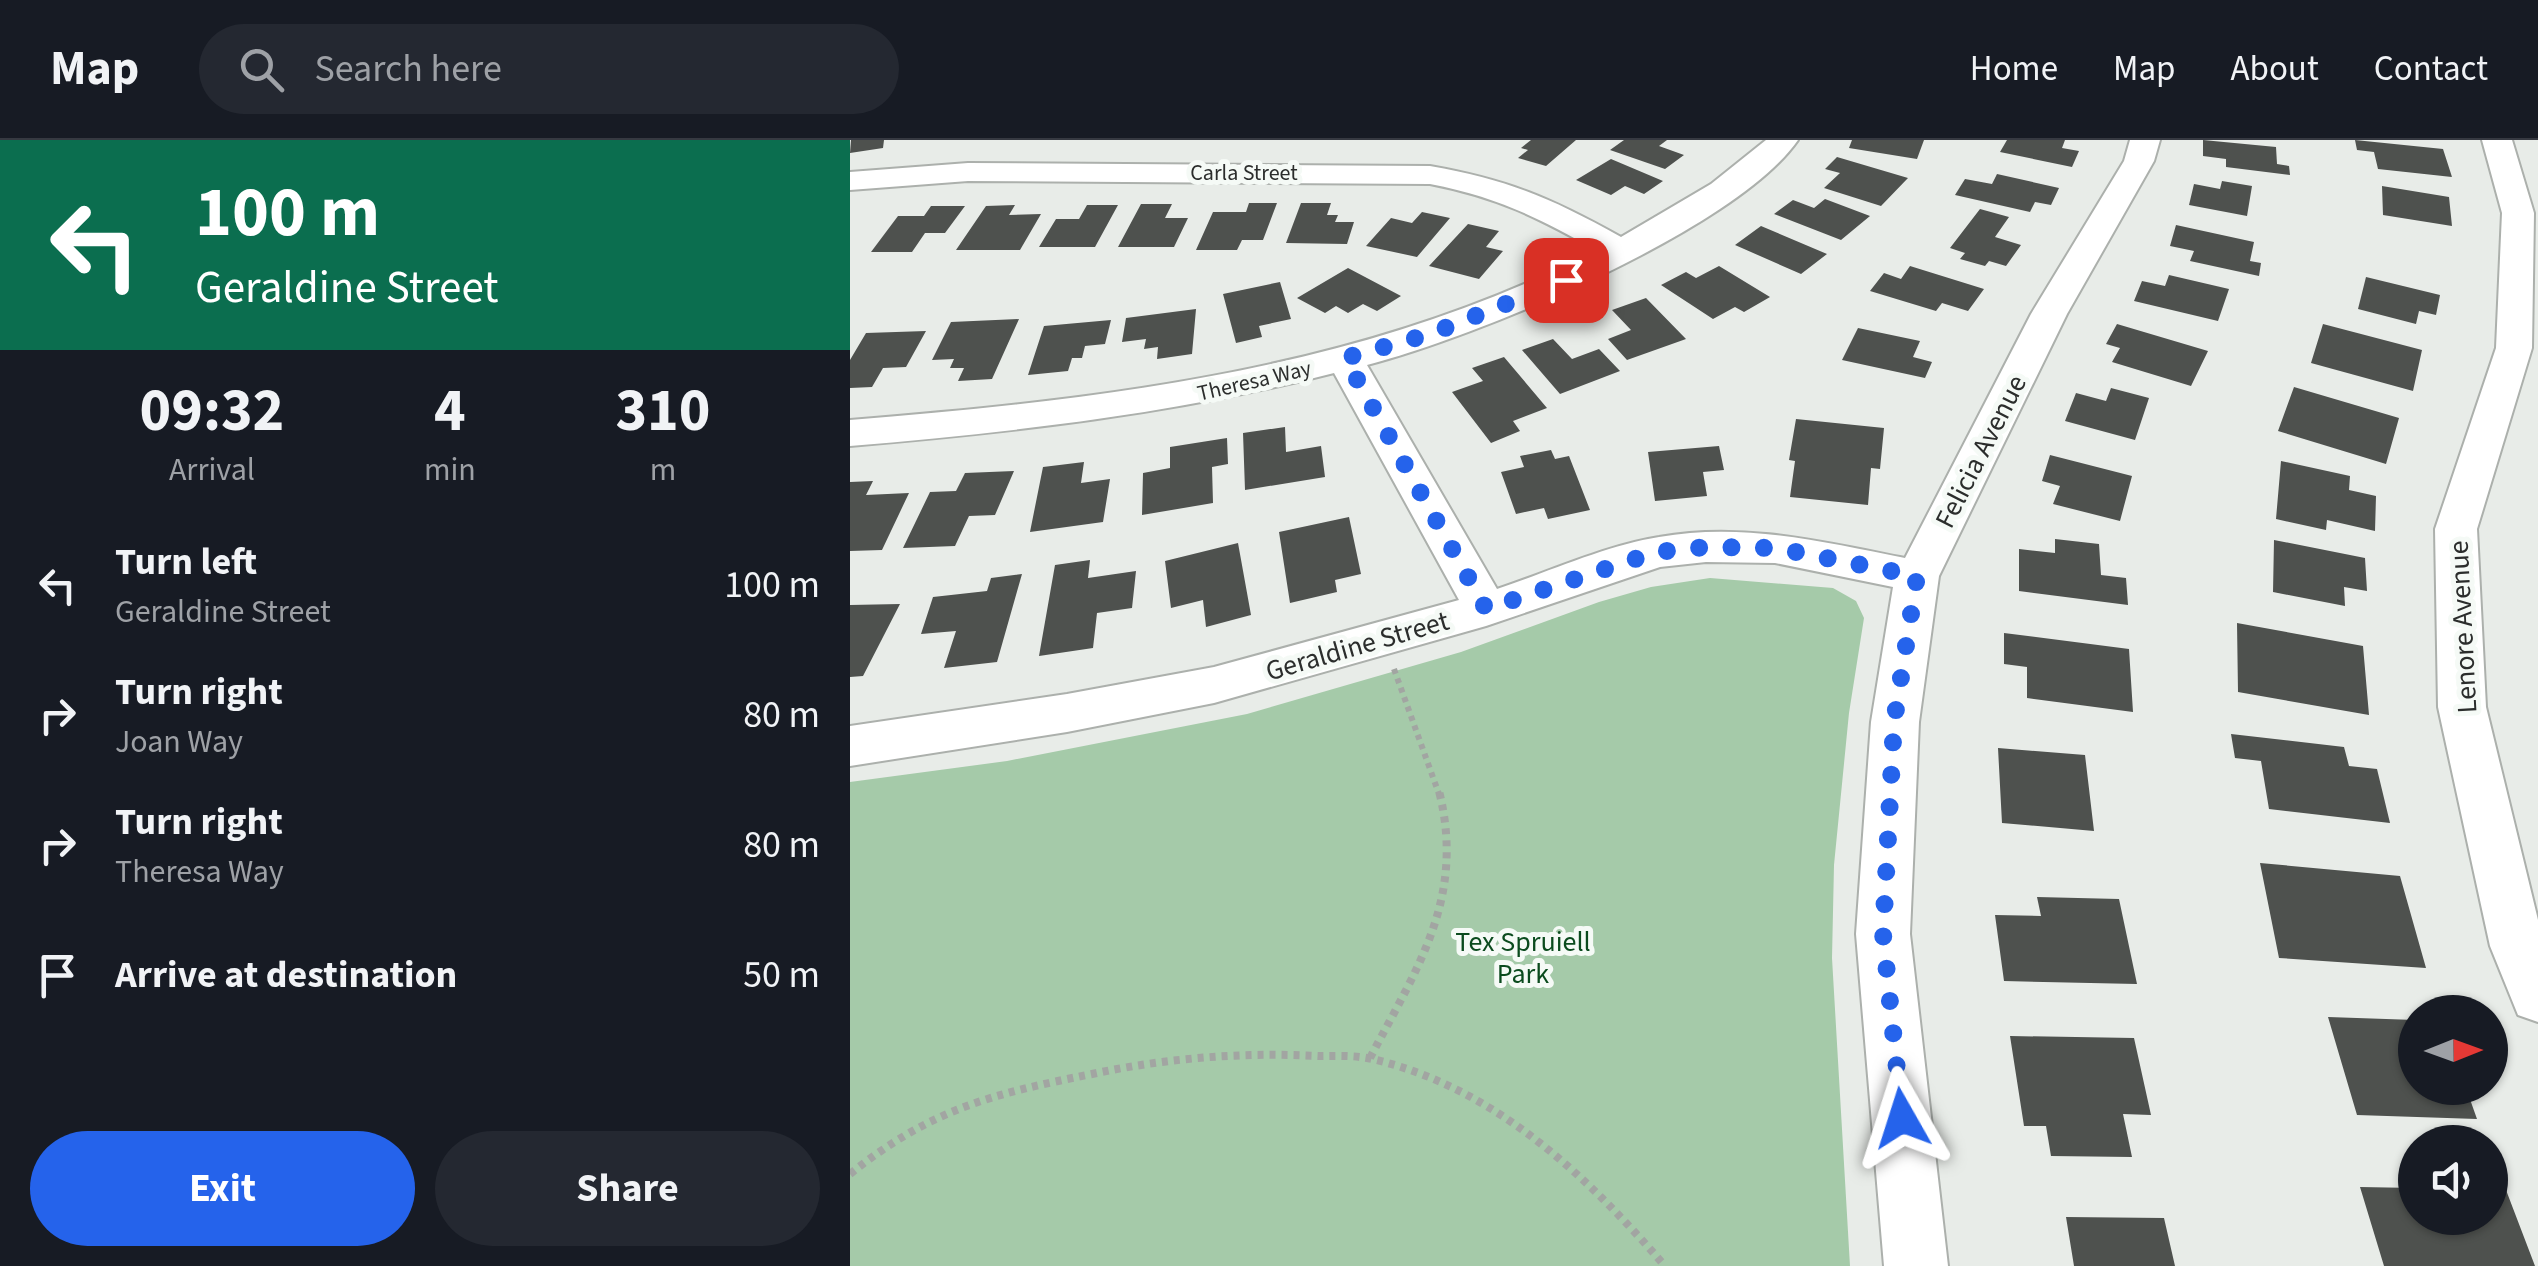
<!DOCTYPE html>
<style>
body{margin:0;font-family:"Source Sans 3",sans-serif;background:#242831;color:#f1f3f6;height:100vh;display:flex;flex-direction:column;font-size:38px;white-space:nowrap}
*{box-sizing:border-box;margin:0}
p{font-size:32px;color:#9ea1a6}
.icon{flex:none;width:55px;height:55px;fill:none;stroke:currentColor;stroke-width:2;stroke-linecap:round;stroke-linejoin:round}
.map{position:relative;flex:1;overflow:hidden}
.details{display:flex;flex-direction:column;background:#171b24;width:850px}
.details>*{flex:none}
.hud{background:#0b6e4f;color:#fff;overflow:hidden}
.needle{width:65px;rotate:89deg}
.fabs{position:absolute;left:1548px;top:855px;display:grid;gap:20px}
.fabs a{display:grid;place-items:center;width:110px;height:110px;border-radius:50%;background:#171b24;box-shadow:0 2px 8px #0004;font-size:50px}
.pin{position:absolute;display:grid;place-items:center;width:85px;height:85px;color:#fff;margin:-42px;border-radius:20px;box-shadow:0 5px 15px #0006}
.me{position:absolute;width:110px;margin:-55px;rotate:354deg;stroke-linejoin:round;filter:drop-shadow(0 0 8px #0008)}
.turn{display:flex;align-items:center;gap:35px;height:210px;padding:0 30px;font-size:45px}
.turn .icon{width:130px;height:130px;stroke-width:2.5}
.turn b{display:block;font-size:70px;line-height:85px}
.eta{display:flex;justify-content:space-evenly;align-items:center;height:170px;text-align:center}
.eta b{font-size:60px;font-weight:700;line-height:70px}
.primary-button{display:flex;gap:20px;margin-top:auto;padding:20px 30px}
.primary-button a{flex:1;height:115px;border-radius:60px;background:#2563eb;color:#fff;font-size:40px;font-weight:700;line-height:115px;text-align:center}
.primary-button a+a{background:#242831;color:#f1f3f6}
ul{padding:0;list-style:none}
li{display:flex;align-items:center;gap:30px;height:130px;padding:0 30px}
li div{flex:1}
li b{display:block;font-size:38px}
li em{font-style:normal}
header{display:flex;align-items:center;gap:60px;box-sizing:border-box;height:140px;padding:0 50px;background:#171b24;border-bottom:2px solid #363941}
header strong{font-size:48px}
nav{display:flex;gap:55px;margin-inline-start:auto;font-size:35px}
.search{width:700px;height:90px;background:#242831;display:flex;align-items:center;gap:25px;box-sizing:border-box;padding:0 35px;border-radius:55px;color:#9ea1a6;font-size:38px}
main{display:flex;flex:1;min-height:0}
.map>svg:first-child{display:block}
</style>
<header>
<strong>Map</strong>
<div class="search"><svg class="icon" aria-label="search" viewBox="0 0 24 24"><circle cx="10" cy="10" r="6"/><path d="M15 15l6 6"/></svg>Search here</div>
<nav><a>Home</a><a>Map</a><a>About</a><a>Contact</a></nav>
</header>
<main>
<section class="details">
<div class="hud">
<div class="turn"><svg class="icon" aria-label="left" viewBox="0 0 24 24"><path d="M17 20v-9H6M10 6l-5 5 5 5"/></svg><div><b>100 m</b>Geraldine Street</div></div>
</div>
<div class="eta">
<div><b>09:32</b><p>Arrival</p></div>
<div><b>4</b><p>min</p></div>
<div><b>310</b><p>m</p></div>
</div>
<ul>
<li><svg class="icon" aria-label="left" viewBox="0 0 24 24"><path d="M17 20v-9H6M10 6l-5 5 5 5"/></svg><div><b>Turn left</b><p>Geraldine Street</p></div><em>100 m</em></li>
<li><svg class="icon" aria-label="right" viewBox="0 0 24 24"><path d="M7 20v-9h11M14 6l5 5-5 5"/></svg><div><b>Turn right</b><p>Joan Way</p></div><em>80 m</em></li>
<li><svg class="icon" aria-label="right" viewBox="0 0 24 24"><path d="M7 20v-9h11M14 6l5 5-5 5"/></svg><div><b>Turn right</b><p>Theresa Way</p></div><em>80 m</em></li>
<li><svg class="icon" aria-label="arrive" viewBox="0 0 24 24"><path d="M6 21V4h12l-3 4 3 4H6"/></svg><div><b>Arrive at destination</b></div><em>50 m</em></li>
</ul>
<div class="primary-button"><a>Exit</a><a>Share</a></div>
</section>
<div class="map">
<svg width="1688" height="1126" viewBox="0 0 1688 1126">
<rect width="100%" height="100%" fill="#e8ece8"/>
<path fill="#a5caa9" d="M860,438L983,448L1006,461L1014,478L999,573L984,725L982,818L1000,1126H0V642L157,621L397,574L611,512L749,462L801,447Z"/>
<path fill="#4e514e" d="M1,0H34L33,8L0,13Z
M681,0H726L696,26L668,18L678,10L671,8Z
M774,0H817L809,6L834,15L815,29L760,10Z
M1002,0H1074L1067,19L999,8Z
M1157,0H1215L1212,8L1229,11L1222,27L1150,12Z
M1353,0L1426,7L1427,24L1439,26L1440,35L1376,27V19L1353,16Z
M1505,0L1593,9L1602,37L1528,29L1524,12L1507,10Z
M987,17L1058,38L1031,66L974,48L990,33L975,29Z
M761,19L813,41L794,54L775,46L761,55L726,40Z
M1147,34L1209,48L1201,65L1185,62L1180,72L1105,55L1115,39L1142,44Z
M1372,41L1402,46L1397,76L1339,65L1344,44L1370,49Z
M1532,46L1599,57L1602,86L1533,75Z
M975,59L1020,76L991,100L924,74L943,60L964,68Z
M399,63H427L413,100H392L387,110H346L363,72H396Z
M451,63H481L477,75H488L485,82H504L497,104L436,103Z
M291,64H322L315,78H338L324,107H268Z
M165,65L159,75L191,74L170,110H106L136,66Z
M237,65H268L245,107H189L206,79H229Z
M81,66H115L95,93H75L62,112H21L48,76H74Z
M1130,69L1159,77L1145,97L1171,105L1156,126L1139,121L1135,126L1110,119L1115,113L1100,108Z
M572,72L600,78L567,117L516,106L541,78L562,83Z
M618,84L649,91L636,107L653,111L629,139L579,126Z
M1326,85L1404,102L1400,121L1411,123L1409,136L1340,121L1344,111L1320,106Z
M911,86L977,114L951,134L885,105Z
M869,126L920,157L894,172L885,167L863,179L811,145L836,132L846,138Z
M1060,126L1134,149L1118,171L1092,163L1086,171L1020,151L1034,133L1051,139Z
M498,128L551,156L527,171L513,164L498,173L486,166L475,173L447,158Z
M1319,135L1379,149L1368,181L1284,161L1292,141L1315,146Z
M1516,137L1590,155L1586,175L1569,171L1566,184L1508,169Z
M430,142L441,179L409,186L412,197L386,203L373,154Z
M796,158L836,199L777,220L758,199L781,190L762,170Z
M346,169L342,214L307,219L308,207L294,209L296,199L272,202L276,178Z
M169,179L142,239L108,241L114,228H100L104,219L82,220L101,182Z
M261,180L255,204L235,206L232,218H222L218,231L178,235L194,186Z
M1267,184L1358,211L1341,246L1262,222L1270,208L1256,204Z
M1473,184L1572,210L1563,251L1461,223Z
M1008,188L1070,201L1063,217L1082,222L1075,238L992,220Z
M76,191L56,227L33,228L22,247L0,248V220L16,193Z
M703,199L722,219L749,209L770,231L710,254L672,210Z
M654,217L697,268L663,281L670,291L641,303L602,252L633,241L622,228Z
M1444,247L1549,278L1536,324L1428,291Z
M1261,248L1299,258L1285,300L1215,281L1226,253L1256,261Z
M946,279L1034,288L1030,329L1021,328L1018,365L940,357L945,321L939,320Z
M435,287L436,312L471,306L475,337L395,350L393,293Z
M377,298L378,324L362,327L363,363L292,375L293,333L320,328V307Z
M869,306L874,330L853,332L857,356L805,361L798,312Z
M701,310L705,319L719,316L740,370L698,379L694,368L666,374L651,332L674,327L670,316Z
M1200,315L1282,336L1270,381L1203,364L1210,346L1192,341Z
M1431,321L1500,336L1499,350L1526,356L1525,391L1477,380L1476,390L1426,379Z
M234,322L231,343L260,339L253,382L180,392L193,327Z
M164,331L145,375L119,376L105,406L53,408L80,352L106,351L115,333Z
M23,341L16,355L59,353L32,410L0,411V342Z
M499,377L511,434L485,440L487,452L440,463L429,392Z
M1205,399L1249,404L1251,435L1276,438L1278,465L1169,451V409L1205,413Z
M1424,400L1515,418L1517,451L1494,447L1495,466L1423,452Z
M388,403L401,475L356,487L353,460L321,468L315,421Z
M240,420L238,438L286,431L282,468L247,473L243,508L189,516L205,425Z
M172,434L147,522L94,528L106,491L71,494L83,457L137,451L141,438Z
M50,464L13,536L0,537V465Z
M1387,483L1513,506L1519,575L1388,552Z
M1154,493L1279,509L1283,572L1177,558V527L1154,524Z
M1381,594L1494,607L1499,626L1527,629L1540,683L1419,669L1411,621L1385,618Z
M1148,608L1235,615L1244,691L1152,683Z
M1410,723L1550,736L1576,828L1429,818Z
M1187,757L1269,759L1287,844L1154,841L1145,775L1191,776Z
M1478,877L1565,880V948H1616L1627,979L1507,975Z
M1160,896L1284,898L1301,975L1273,974L1282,1017L1201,1016L1196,986H1174Z
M1510,1047L1565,1048V1078H1640V1050H1656L1685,1126H1534Z
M1216,1077L1314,1078L1325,1126H1224Z"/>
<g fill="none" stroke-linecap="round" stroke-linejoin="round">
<defs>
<path id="minor" d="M916,0H948C885,91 625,197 517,225L647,449C698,432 757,405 809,397C893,382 973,402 1055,418L1181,174L1274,21L1280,0H1310L1304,21L1217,174L1089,436L1069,582L1060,794L1098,1126H1034L1006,794L1021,582L1043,447L925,423L856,422L810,427L636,486L364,563L217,592L0,626V586L217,554L364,527L609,460L484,233C325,274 164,292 0,306V280C256,259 514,230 746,110C687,77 647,57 580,44L118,41L0,50V32L118,23L580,26C659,40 701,58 771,97L861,44Z
M1632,0H1662L1684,73L1682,208L1627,389L1636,567L1688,780V882L1668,875L1640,806L1588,567L1585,389L1646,208L1652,73Z"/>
</defs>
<use href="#minor" stroke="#acb0ac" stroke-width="4"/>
<path stroke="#a2a5a2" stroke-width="6" stroke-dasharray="5 5" stroke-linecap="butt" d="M544,529L589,654"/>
<path stroke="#a2a5a2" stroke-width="8" stroke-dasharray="6 6" stroke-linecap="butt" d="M520,918C567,828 616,758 589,651
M0,1034C81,969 142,954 242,934C317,918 392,912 469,916C486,916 505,915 522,919C644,947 736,1035 815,1126"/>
<use href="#minor" fill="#fff" fill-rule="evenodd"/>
</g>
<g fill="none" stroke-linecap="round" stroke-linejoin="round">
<path stroke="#2563eb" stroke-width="18" stroke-dasharray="0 32.4" d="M716,140L580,194L495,218L636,469L806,412L856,407L926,408L1067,436L1044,582L1033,794L1052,978"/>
</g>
<g text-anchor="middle" stroke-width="10" stroke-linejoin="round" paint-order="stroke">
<g font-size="22" fill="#2b2d2c" stroke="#f5faf6">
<text x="394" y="40">Carla Street</text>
<text transform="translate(404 240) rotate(-13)" y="8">Theresa Way</text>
</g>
<g font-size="28" fill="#2b2d2c" stroke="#f5faf6">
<text transform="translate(1130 311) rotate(-63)" y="10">Felicia Avenue</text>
<text transform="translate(1612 487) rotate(-93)" y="10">Lenore Avenue</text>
<text transform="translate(507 505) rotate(-16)" y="10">Geraldine Street</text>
</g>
<g font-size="28" fill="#0b4b1e" stroke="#f5faf6">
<text x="673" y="811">Tex Spruiell<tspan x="673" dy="32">Park</tspan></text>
</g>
</g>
</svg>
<div class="fabs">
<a><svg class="needle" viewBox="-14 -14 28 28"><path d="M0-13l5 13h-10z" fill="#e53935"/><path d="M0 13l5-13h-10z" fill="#9ea1a6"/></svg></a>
<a><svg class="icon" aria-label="sound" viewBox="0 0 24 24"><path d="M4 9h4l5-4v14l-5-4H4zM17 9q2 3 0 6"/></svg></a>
</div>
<div class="pin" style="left:716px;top:140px;background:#d93025"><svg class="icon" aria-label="arrive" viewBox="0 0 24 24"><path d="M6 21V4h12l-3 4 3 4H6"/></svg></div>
<svg class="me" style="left:1052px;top:978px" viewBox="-20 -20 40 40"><path d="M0-17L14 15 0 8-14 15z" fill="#2563eb" stroke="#fff" stroke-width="4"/></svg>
</div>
</main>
